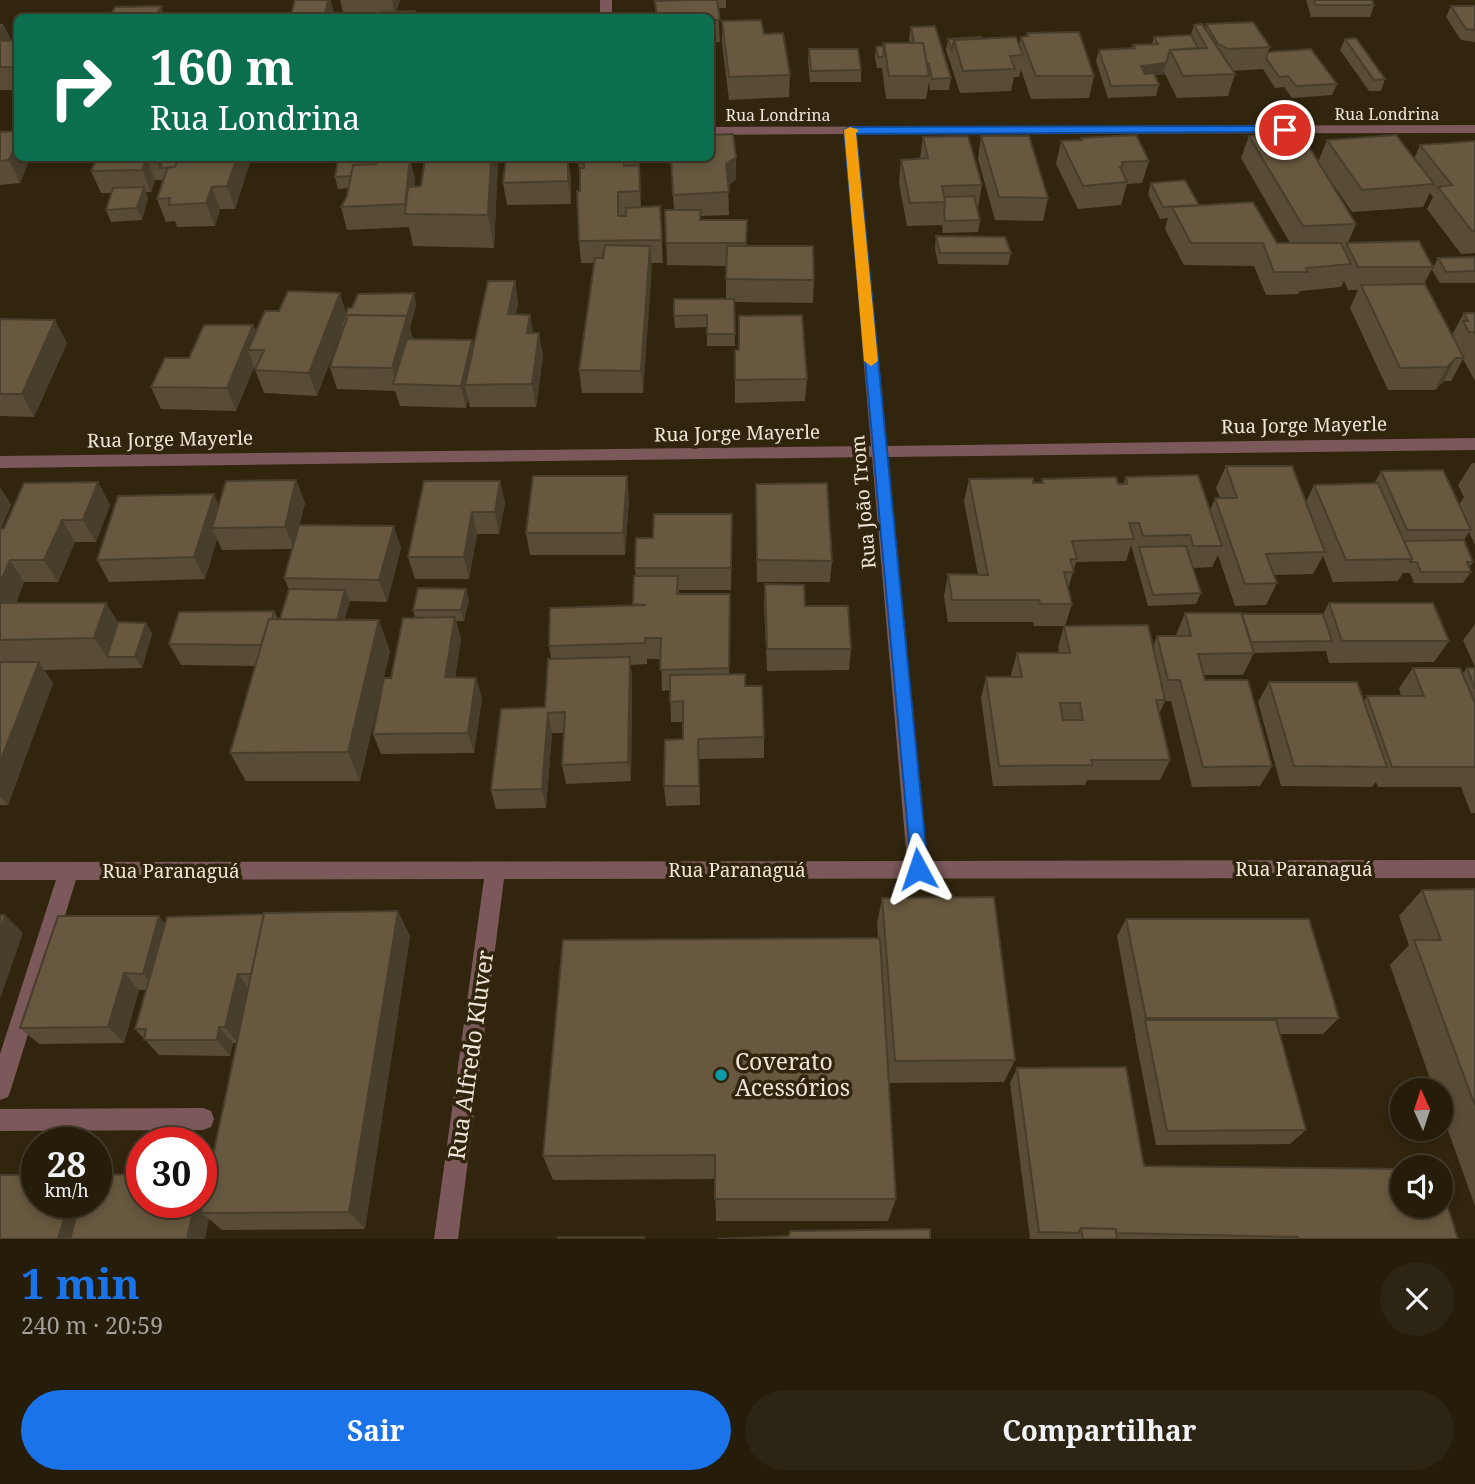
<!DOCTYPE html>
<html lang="pt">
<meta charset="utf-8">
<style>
body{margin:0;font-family:"Noto Serif",serif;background:#2d2513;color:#f1f3f6;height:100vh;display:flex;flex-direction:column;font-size:26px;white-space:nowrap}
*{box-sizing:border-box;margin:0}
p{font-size:23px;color:#a3a19c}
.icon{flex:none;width:38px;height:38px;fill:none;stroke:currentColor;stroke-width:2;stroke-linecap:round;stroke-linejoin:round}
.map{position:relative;height:1239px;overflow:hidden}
.panel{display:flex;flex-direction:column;background:#251c0a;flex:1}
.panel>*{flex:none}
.hud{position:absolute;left:14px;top:14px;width:700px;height:147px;border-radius:10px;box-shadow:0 4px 10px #0003,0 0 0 2px #423a2b;background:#0b6e4f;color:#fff;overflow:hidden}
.needle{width:46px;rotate:357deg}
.buttons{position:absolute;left:1390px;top:1078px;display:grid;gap:14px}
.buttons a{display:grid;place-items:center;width:63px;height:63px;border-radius:50%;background:#251c0a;box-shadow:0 4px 10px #0003,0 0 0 2px #423a2b;font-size:35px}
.speed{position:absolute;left:21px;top:1127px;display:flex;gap:14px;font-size:35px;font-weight:700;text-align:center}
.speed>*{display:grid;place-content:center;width:91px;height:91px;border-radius:50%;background:#251c0a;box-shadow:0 4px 10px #0003,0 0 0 2px #423a2b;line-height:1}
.speed small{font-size:18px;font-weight:400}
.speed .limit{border:10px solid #d22;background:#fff;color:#111}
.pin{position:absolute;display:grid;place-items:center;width:60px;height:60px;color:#fff;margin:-30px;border:4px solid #fff;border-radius:50%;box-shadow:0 2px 7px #0007}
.me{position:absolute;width:77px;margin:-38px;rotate:355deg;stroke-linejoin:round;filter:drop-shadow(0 0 5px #0008)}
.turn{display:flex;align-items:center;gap:24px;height:147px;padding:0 21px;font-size:32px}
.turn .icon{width:91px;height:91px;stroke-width:2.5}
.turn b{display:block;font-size:49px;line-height:60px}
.round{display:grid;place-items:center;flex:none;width:74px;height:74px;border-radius:37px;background:#2d2513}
.summary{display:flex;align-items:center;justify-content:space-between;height:119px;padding:0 21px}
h1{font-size:42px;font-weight:700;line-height:52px;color:#1a73e8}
.button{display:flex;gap:14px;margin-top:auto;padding:14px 21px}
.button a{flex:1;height:80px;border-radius:42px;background:#1a73e8;color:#fff;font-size:28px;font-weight:700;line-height:80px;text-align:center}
.button a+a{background:#2d2513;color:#f1f3f6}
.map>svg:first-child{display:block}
</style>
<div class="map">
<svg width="1475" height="1239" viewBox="0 0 1475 1239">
<rect width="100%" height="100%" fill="#31250e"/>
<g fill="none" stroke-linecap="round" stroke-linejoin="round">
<path fill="#7b5859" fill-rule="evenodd" d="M600,0H612V18H600Z
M1475,125V133L857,134L887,446L1475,438V450L888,457L927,861L1475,860V878L504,879L458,1239H434L484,879L76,880L11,1089L8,1097L0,1100V1054L56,880H0V862L907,861L872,457L0,468V456L871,446L844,134L710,135V127Z
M203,1108L211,1111L214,1119L211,1127L203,1130L0,1131V1109Z"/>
</g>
<path fill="#594c36" d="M340,0H400L396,11H415L416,18H379L380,15L344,16Z
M657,0H726V8H718L720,42H710V18L657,1Z
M1306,0H1372L1374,5L1370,17H1311Z
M1451,6H1475V42L1461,40L1446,17Z
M722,21L790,75L789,97L729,100L722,43Z
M0,24H3L11,40H18V90H0Z
M1206,24L1270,47L1268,52L1337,84L1332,95L1292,98L1284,87L1275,88L1263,69L1233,71L1235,74L1228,96L1177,98L1165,74L1155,75L1159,85L1156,96L1108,98L1096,61L1099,50L1132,48L1133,45L1152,44L1154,37L1191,35L1194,25L1205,29Z
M911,27L951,78L949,90H930L929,82L926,99H886L882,68H877L875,58L876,47L882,46L883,44L910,43L909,38Z
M1027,33L1094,76L1089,98L1031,99L1021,70L1019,77H1014L1011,91L960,93L946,50L948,39L982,38L1019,45L1021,37L1026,36Z
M1345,39L1385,79L1381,91H1369L1340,50Z
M809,49L861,70V82H810L808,61Z
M0,132L18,158H30L20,183L0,185Z
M981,136L1048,198L1043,221L995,220L978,159Z
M1249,136L1318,162L1327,140L1414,159L1420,145L1475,141V253L1461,254L1427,209L1433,197L1430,193L1423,207L1352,212L1320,165L1356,224L1348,243L1433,267L1424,284L1452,335L1464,313H1475V381L1463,359L1451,381H1444L1435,390H1388L1350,308L1358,290H1348L1344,281L1341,287L1300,291L1298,294L1266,295L1254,266L1184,265L1165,229L1168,218L1160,219L1148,194L1151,183L1277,243H1290L1241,158Z
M923,137L982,185L978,208H977L980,220L978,232L943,233L942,225L907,226L899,183L901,160L920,158Z
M1081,138L1149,161L1142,183L1127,184L1121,205L1078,209L1056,164L1061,141L1080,140Z
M736,157V180L728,185L729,215L701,216V220H747L746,246L814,280L813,303L734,302L735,346H707V327L675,328L674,316L726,299V266L667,265L665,210H674L670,158Z
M97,158H251V159L235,209H220L215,226L177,227L175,221L166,222L157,199L164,180H155L151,192H146L148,198L142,220L111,222L106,210L111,193H101L91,171Z
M338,158L415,179L414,186H421L425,158H498L494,248L413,246L409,227L347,230L341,207L347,196L349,188L338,189L335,177Z
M552,158H568L571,180V204L507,205L503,183Z
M639,158L641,207L660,206L663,263H651L643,393H582L579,370L594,263H581L579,241L580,177L578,163Z
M936,236L1011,253L1008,265L938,264L935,248Z
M1475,257V283H1440L1432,270L1438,258Z
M515,281L518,303L516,314L530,315L533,333L543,356L536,407H470L468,399L466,408L400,406L395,391L337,389L330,367L342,330L317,396L264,393L254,367L236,411L161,409L151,387L253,325L256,331L346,312L352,308L414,293L416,305L410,328L413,339L472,340L473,347Z
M0,319L67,343L34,417L0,416Z
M735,350L807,379L805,401L735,403Z
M1472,463H1475V545L1469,532L1464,540L1473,562L1469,568L1471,572L1463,583H1414L1410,573H1403L1398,581L1333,582L1323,556L1313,574L1274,575L1277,583L1266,605L1235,606L1218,555L1212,567L1193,568L1201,593L1196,604L1148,606L1131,545L1126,561L1076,562L1068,589L1072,604L1065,626L1153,647L1157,636H1176V635L1185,613L1323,614L1329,603L1449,641L1434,662L1329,663L1326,651L1254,653L1243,675H1203L1205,680L1272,766L1260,786L1192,787L1171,701H1165L1159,714L1170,760L1160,780H1087L1085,785L993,786L981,698L986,677H1012L1011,674L1017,653H1059L1058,647L1064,626H1034L1033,622H948L944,596L948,574L978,575L964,501L969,479L1041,483L1042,479L1118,484H1123L1126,477L1210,511L1215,498H1220L1216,488L1226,466L1306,502L1314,485L1374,484L1381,471L1459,505L1464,497L1458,485Z
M296,480L305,503L299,525L401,548L387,602L350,601L344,620L390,651L360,781H246L230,753L255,666L181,665L169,644L274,611L278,619H280L289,589L284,578L292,549L222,550L217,539L205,579L109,582L97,560L219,506Z
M500,481L505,503L499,534H477L469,579H415L408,557Z
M98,482L110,505L96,542H75L58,582H24L16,603L118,622L146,623L152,634L142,668L44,670L53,683L8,805H0V487L11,505L1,528H4Z
M756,484L832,561L830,582H757Z
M629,498L625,555H530L526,533Z
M732,514L731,590H679V594H730L729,674L745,686L764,737V758L699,759L700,805L666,806L664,786L683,739V722H671L670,690L662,691L661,659H647V664L630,665L632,678L631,781L566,784L562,765L564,733H552L546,808L496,809L491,790L545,707L551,659L549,646L633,605L634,576H636L635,568L653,538Z
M765,584L805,606L851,649L849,670L767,671L764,605Z
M469,600L464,621H456L461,639L455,678H476L482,698L474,753L381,754L373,734L391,678L415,617L413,610Z
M1475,624V667L1463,640Z
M1413,668L1463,673L1467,668H1475V813H1471L1461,787H1378L1376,782L1372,787L1281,786L1258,702L1269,682L1364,702L1367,696H1401L1399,688Z
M1475,889V1206L1440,1108V1090H1434L1390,965L1409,945L1399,916L1422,890Z
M882,898L1015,1060L1004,1082L889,1083L896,1199L888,1221H716L715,1179L553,1180L543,1156L878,938L877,924Z
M1126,919L1339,1018L1323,1034H1280L1306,1130L1290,1144L1156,1145L1135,1036L1136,1034H1135L1117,936Z
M165,923L410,936L365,1229L222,1230L209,1219L37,1202L208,1180L237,1043H233L230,1056L159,1055L135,1029L146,990H139L124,1043L39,1044L20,1028Z
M1017,1068L1144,1166L1458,1239H1030L1010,1083Z"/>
<path fill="#483e2c" d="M328,0H331L335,18H324Z
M392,0H400L395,15Z
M161,6L165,18H155Z
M3,24L13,46L0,67V29Z
M1166,63L1164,72L1165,74L1138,77L1141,66Z
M18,140V158H30L20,183L9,160Z
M736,157V180L726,187V164Z
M147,158L155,180L151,192L142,170Z
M156,158H170L160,168Z
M237,158H251V159L235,209L227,186Z
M410,158L415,179L411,214H407L405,204Z
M491,158H498L494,248L488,215Z
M568,158L571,180V204L568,181Z
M144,187L148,198L142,220L137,208Z
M212,187L220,209L215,226L206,203Z
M650,246L652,269L643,393L641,371Z
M515,281L518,303L512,337L508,314Z
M340,293L347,316L341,327L342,330L317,396L309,373Z
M414,293L416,305L410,328L413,339L396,384L392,368Z
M530,315L534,337L527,333Z
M55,320L67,343L34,417L22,394Z
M253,325L262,348L248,350L254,367L236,411L227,388Z
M539,333L543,356L536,407L532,384Z
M472,340L476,363L465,385L468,399L466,408L461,386Z
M1456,358L1444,381L1435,390L1447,367Z
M627,476L629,498L625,555L623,533Z
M296,480L305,503L294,549L285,527Z
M500,481L505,503L499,534L495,512Z
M98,482L110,505L96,542L83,520Z
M0,487L11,505L0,531Z
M214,494L224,517L212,528L217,539L205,579L194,557Z
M472,512L477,534L469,579L464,557Z
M62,520L75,542L58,582L44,560Z
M394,526L401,548L387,602L379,580Z
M10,560L24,582L6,627L0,619V583Z
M466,589L469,600L464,621L461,610Z
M345,590L350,601L340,635L336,624Z
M106,603L125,633L107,657L94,638Z
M455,617L461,639L452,698L445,677Z
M379,620L390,651L360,781L348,752Z
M146,623L152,634L142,668L135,657Z
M630,657L632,678L631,781L628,762Z
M39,662L53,683L8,805L0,796V762Z
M476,678L482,698L474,753L468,733Z
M548,713L552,733L546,808L542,789Z
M398,911L410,936L365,1229L349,1212Z
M5,915L23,933L0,999V930Z
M159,916L173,934L158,990L143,974Z
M124,973L139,990L124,1043L108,1027Z
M238,974L250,990L238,1043L225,1027Z
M219,1027L233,1043L230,1056L217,1040Z
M202,1174L216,1187L201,1213L209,1219L205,1239H187L195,1202H201Z
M69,1202H91L81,1239H58Z"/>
<path fill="#67583f" stroke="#483e2c" stroke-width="2" fill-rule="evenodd" d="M295,0H328L324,18H290Z
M685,0H717L720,20H710V18H657L655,1Z
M1314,0H1372L1374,5H1315Z
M161,6L155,18H109L115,7Z
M1451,6H1475V30L1466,29Z
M415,11L413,18H379L381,12Z
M559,15V18H472L473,16Z
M761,20L764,34L783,33L790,75L729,77L722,21Z
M1253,22L1270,47L1228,49L1218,44L1206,24Z
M1202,24L1235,74L1183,76L1170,50L1207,48L1194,25Z
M935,26L951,78L932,79L929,64H927L923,43H914L911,27Z
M1079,32L1094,76H1036L1021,37L1028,36L1027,33Z
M1191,35L1198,48L1170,50L1166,63L1141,66L1145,74L1154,73L1159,85L1111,86L1099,50L1135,48L1133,45L1158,44L1154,37Z
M981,37L982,38L954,40L952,50L948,39Z
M1016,37L1023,55L1010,56L1015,69L963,71L954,40Z
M1356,38L1385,79L1374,80L1345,39Z
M18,40V67H0V41Z
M884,43H923L929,76H889Z
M883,44H884L883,57H878L876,47L883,46Z
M809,49H858L861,70L811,71Z
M1311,49L1337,84L1296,86L1288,76L1279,77L1266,58L1268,52Z
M18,131V140L9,160L0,161V132Z
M1300,132L1356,224L1303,226L1249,136Z
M733,134L736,157L726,164L729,192L673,195L671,158H710V135Z
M1136,135L1149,161L1122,162L1123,166L1120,167L1127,182L1083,186L1061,141L1082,140L1081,138Z
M1396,135L1434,184L1362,190L1327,140Z
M968,136L982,185L942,186L945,202L910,203L901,160L928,158L923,137Z
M981,136H1029L1048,198L999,197Z
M1475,141V231H1472L1438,187L1452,185L1420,145Z
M97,158H146L142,170L91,171Z
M164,158H179L175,167L160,168Z
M179,158H237L227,186L212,187L206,203L169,205L170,198L157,199L168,167H175Z
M338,158H381H376V164L353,165L351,176L335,177Z
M376,158H410L405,204L341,207L347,196L353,165L376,164Z
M425,158H491L488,215L405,214L408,187L421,186Z
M506,158H568V181L503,183Z
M578,158H639V160L624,161V166L639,165L640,191L618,192V216H626V208L660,206L662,240L579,241L577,191H580V168H584V163H578Z
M1185,180L1199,205L1163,207L1151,183Z
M144,187L137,208L106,210L113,188Z
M974,196L980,220L945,221L944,214L945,202L944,197Z
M1253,202L1277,243H1341L1351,264L1306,268L1308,272H1274L1263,243H1191L1172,207Z
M665,210H701L700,220H747L746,243H666Z
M936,236L1005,237L1011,253H940Z
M1419,241L1433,267H1358L1346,243Z
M605,245L650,246L641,371L579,370L595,258H603Z
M727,246H813L814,280L726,279Z
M1475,257V271L1446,272L1438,258Z
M488,281H515L508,314L530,315L527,333H539L532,384L465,385Z
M1425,284L1464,358H1456L1447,367L1400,368L1361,285Z
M288,291L340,293L309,373L255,370L264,350H248L265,311H279Z
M414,293L407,316L348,315L344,327H341L348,308H352L358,294Z
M674,299H734L735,334H707V315L674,316Z
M1464,313H1475V334L1474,332H1469L1463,321H1468Z
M348,315L407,316L392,368L330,367Z
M802,315L807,379L735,380V350H739V316Z
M0,319L55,320L22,394H0Z
M204,325H253L227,388L151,387L165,358H189Z
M407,339L472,340L461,386L393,384Z
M1226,466H1292L1325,552L1266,554L1277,583L1245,584L1215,498H1237Z
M1443,470L1471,530H1407L1381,471Z
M1198,475L1222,546H1193L1190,535L1143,536L1139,523H1129L1134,539L1072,541L1077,559H1070L1074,572H1064L1072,604H1040L1039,600H952L948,574L988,575L969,479L1033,478V483H1043L1042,479L1116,477L1118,484H1127L1126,477Z
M533,476H627L623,533H526Z
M296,480L285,527L212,528L226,481Z
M424,481H500L495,512H472L464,557H408Z
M98,482L83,520H62L44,560H10L0,583V529L4,528L24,483Z
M827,483L832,561L757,560L756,484Z
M1378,483L1412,559L1346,560L1314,485Z
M214,494L194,557L97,560L118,496Z
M654,514H732L731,568H635L636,538H653Z
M299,525L394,526L379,580L284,578Z
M1464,540L1473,562H1467L1471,572H1421L1417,562H1410L1412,559L1404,541Z
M1186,546L1201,593L1153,595L1139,547Z
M634,576H678L677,594H730L729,668L660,670L661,638H645V643L549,646L550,608L646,605L633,604Z
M765,584L804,585L805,606H848L851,649H767Z
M418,588L466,589L461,610H413Z
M289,589L345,590L337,620L280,619Z
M0,603H106L94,638L0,640Z
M1329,603H1433L1449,641H1342Z
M274,611L272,619H269L261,645L169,644L179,612Z
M1185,613H1241L1254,653L1198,654L1205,680H1248L1272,766L1203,767L1180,680H1168L1157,636H1191Z
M1242,614H1323L1332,641L1251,642Z
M455,617L445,677L476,678L468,733L373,734L384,678H391L403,618Z
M269,619L379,620L348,752L230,753Z
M118,622L146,623L135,657H107Z
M1148,625L1165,700H1156L1170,760H1091L1093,765L999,766L986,677H1022L1017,653H1070L1064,626ZM1060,703H1080L1083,720H1063Z
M630,657L628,762L562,765L565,712L548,713L542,789L491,790L501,709L545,707L548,659Z
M0,662H39L0,762Z
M1413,668H1460L1475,703V767H1392L1367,696H1424Z
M1467,668H1475V689Z
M745,674V686H762L764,737L698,739L699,786H664L665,740L683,739V701L670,702V675Z
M1269,682H1357L1387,767L1294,766Z
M1475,889V1106L1414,940H1441L1422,890Z
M994,897L1015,1060L895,1061L882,898Z
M398,911L349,1212L201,1213L264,913Z
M264,914L251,974H238L225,1027H219L217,1040H144L146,1029H135L167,917Z
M0,915H5L0,930Z
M58,916H159L143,974L124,973L108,1027L20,1028Z
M1126,919H1309L1339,1018H1146Z
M880,938L896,1199H715V1155L543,1156L563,940Z
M1145,1020H1276L1306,1130L1167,1131Z
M1126,1067L1144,1166L1402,1169V1206H1440V1182L1458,1239H1298V1237L1116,1233V1229L1081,1228L1078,1233L1039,1232L1017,1068Z
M142,1174V1202H195L187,1239H70L80,1202H96V1175Z
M0,1175H37V1202H69L58,1239H0Z
M1081,1228L1116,1229L1117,1239H1083Z
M930,1229V1239H717L789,1236L790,1231Z
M558,1237H644V1239H558Z"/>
<path fill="#1a73e8" stroke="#114b97" stroke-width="2" d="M1285,126L1289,127V132L856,134L928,869L925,875H912L844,130L850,127Z"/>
<path fill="#f59e0b" d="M850,127L859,130L856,133L878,361L871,366L864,361L844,130Z"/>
<circle fill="#0f9aa8" stroke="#31250e" stroke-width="2.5" cx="721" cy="1075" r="7"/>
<g text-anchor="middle" stroke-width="7" stroke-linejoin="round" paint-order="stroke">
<g font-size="16" fill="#eee6d8" stroke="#31250e">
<text x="1387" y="120">Rua Londrina</text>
<text x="778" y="121">Rua Londrina</text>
</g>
<g font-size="19" fill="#eee6d8" stroke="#31250e">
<text transform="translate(1304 425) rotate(-1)" y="7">Rua Jorge Mayerle</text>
<text transform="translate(737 433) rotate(-1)" y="7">Rua Jorge Mayerle</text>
<text transform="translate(170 439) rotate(-1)" y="7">Rua Jorge Mayerle</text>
<text transform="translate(863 502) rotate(-95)" y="7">Rua João Trom</text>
<text x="1304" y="876">Rua Paranaguá</text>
<text x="737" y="877">Rua Paranaguá</text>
<text x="171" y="878">Rua Paranaguá</text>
</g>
<g font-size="23" fill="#eee6d8" stroke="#31250e">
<text transform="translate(471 1055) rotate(-82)" y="8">Rua Alfredo Kluver</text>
</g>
<g font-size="23" fill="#eee6d8" stroke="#31250e" text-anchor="start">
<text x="735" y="1070">Coverato<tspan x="735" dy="26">Acessórios</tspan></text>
</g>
</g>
</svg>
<div class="buttons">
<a><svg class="needle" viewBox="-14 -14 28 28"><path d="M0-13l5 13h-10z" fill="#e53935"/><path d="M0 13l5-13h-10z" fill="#a3a19c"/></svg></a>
<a><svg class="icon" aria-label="sound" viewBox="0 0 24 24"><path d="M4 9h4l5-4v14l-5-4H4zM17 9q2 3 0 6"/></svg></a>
</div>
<div class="speed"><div>28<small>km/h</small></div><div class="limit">30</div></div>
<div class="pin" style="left:1285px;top:130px;background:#d93025"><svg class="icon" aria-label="arrive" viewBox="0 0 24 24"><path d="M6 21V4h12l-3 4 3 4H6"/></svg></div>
<svg class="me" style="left:918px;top:869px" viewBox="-20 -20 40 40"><path d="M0-17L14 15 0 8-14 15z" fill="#1a73e8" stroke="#fff" stroke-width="4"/></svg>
<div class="hud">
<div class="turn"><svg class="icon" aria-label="right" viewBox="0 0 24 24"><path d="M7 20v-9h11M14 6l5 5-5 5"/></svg><div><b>160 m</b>Rua Londrina</div></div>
</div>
</div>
<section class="panel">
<div class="summary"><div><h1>1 min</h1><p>240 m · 20:59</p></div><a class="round"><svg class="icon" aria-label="close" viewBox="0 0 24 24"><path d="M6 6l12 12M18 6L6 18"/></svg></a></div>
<div class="button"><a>Sair</a><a>Compartilhar</a></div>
</section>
